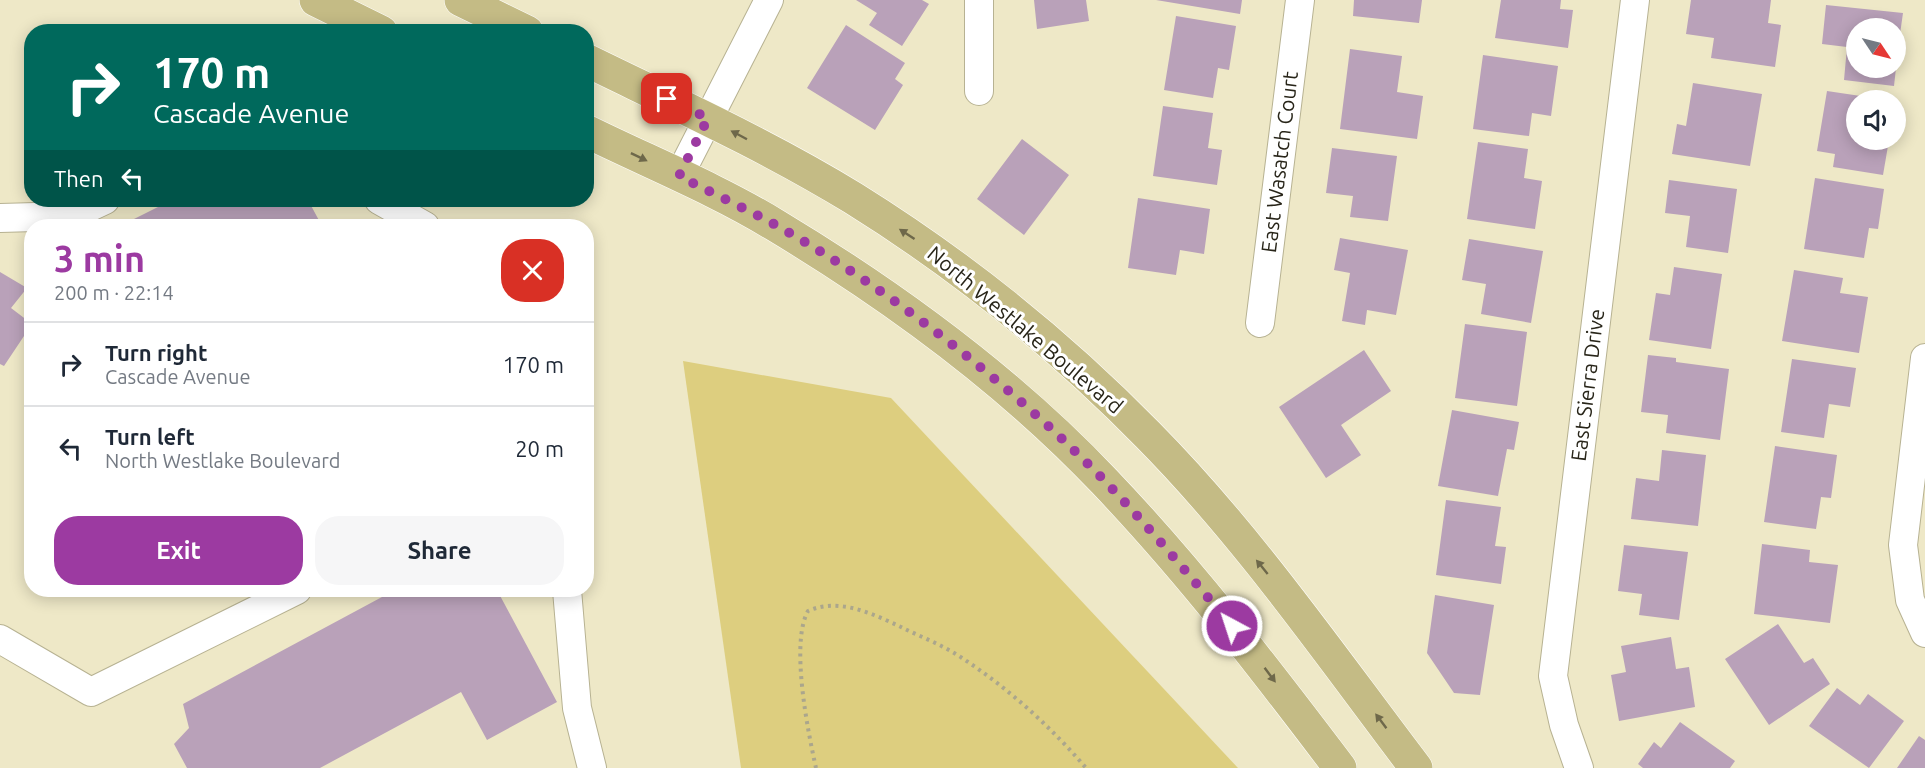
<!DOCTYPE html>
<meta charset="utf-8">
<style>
body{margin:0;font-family:Ubuntu,sans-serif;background:#f6f6f7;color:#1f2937;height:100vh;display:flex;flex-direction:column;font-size:22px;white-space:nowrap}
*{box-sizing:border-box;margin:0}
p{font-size:20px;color:#747a83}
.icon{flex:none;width:33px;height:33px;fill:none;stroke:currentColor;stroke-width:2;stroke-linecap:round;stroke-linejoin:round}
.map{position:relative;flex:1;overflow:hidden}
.panel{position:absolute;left:24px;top:219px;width:570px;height:378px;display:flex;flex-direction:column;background:#fff;border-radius:24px;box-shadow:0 3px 15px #0003}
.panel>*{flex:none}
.guide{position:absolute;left:24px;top:24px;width:570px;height:183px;border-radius:24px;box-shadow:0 3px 15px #0003;background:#00695c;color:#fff;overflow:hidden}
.needle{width:39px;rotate:125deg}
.fabs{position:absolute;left:1846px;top:18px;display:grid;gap:12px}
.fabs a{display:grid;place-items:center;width:60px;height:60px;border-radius:50%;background:#fff;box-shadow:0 3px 15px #0003;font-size:30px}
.pin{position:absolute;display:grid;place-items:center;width:51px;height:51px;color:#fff;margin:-26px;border-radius:12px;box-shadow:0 3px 9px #0006}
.me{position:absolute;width:66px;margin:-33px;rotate:320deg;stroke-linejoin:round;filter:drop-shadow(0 0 4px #0008)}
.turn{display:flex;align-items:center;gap:21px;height:126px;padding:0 30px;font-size:27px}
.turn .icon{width:78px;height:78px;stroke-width:2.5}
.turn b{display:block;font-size:42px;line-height:51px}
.then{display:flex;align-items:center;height:57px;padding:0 30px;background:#0003;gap:12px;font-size:22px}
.round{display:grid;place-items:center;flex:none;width:63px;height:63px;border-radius:24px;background:#f6f6f7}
.head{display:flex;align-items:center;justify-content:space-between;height:102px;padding:0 30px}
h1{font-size:36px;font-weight:700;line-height:45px;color:#9c3aa1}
.cta{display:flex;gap:12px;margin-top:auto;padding:12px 30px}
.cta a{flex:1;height:69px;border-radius:24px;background:#9c3aa1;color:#fff;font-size:24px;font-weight:700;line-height:69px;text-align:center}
.cta a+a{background:#f6f6f7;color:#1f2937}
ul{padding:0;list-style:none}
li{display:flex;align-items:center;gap:18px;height:84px;padding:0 30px;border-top:2px solid #e0e1e3}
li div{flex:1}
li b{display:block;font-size:22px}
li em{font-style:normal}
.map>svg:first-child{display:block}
</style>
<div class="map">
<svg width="1925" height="768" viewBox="0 0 1925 768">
<rect width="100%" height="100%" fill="#eee8c7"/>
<path fill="#ddce7f" d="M683,361L891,398L1238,768H741Z"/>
<path fill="#b9a1b9" d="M856,0H922L929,4L902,46L869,25L877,13Z
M1034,0H1086L1089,21L1037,29Z
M1156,0H1242L1240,14Z
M1354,0H1422L1419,23L1353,16Z
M1501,0H1561L1560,9L1573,10L1568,48L1495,38Z
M1691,0H1771L1768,23L1781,25L1775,67L1711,58L1714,38L1686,34Z
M1826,5L1903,13L1897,55L1896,28H1857V68H1896L1894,86L1844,80L1847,47L1822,44Z
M1176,16L1236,26L1229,70L1218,68L1213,98L1164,90Z
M846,25L905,63L895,79L903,85L875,130L807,88Z
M1350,49L1402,56L1397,92L1423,96L1417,139L1340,129Z
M1483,55L1558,66L1551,116L1532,113L1529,136L1473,129Z
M1693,83L1762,94L1750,166L1672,154L1677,124L1686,126Z
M1827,91L1874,98V100H1857V140H1889L1883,175L1833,167L1835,154L1817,151Z
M1163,106L1213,113L1208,148L1222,150L1217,185L1153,176Z
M1022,139L1069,175L1024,235L977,199Z
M1478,142L1528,149L1524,178L1542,181L1535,229L1467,219Z
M1332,148L1397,156L1388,221L1350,217L1353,196L1326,193Z
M1815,178L1884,189L1878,229L1869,228L1864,258L1804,249Z
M1669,180L1737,189L1728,253L1686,247L1690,216L1665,213Z
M1138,198L1210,209L1204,254L1180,250L1176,275L1128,268Z
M172,200H308L322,226H120Z
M1340,238L1408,250L1396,315L1367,310L1365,325L1342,321L1350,273L1334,270Z
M1469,239L1543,251L1531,323L1481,314L1486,284L1462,280Z
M1674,267L1722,274L1711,349L1649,340L1656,293L1670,295Z
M1794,270L1843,278L1840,293L1868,297L1859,353L1782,341Z
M0,272L27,288L11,308L32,324L4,366L0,364Z
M1465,324L1527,332L1517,406L1455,398Z
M1364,350L1391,391L1341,425L1361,455L1326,478L1279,407Z
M1648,355L1676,358V362L1729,369L1720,440L1666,433L1668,415L1641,412Z
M1792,359L1856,368L1850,407L1829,404L1824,438L1781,432Z
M1452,410L1519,422L1514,450L1507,449L1498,496L1438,486Z
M1775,446L1837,455L1831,498L1821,497L1816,529L1764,522Z
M1662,450L1706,455L1698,526L1631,519L1636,478L1659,481Z
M1446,500L1501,507L1495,546L1506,547L1501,584L1436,575Z
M1762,544L1810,550L1809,562L1838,565L1830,623L1754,614Z
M1624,545L1688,552L1679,620L1639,615L1642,594L1618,591Z
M395,590H497L557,702L487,740L461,692L320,768H187L174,744L189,728L183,704Z
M1435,595L1494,605L1480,695L1454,693L1427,653Z
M1778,624L1804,663L1813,658L1830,684L1769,725L1725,659Z
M1671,637L1676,669L1689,667L1695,707L1619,721L1611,675L1626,672L1621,646Z
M1837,688L1860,705L1868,694L1904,721L1869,768L1809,726Z
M1680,722L1735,761L1730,768H1643L1638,764L1654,742L1661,748Z
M1919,736L1925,740V768H1897Z"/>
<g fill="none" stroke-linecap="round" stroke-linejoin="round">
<defs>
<path id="minor" d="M979,91V0
M679,176L769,0
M379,200L425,226
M0,218L71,216L105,200
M1260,323L1300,0
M1925,358L1903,545L1910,600L1925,633
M567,590L577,708L592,768
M0,639L91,692L297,590
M1579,768L1564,725L1553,676L1635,0"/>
<path id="major" d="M316,0L381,32
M461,0L527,32
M586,60C676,104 768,146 853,198C959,264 1060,345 1148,435C1248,536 1330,655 1416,768
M586,131C649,162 716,189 775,225C893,296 1009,381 1104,481C1190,571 1265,669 1340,768"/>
</defs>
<use href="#minor" stroke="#b7b292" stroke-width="30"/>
<use href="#major" stroke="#fff" stroke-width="34"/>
<path stroke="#aba68c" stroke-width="4" stroke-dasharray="3 4.5" stroke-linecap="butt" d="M816,768C808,732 790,643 808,611C839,597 873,614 901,627C921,637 943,645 962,658C1008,688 1051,727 1086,768"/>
<use href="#minor" stroke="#fff" stroke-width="28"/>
<use href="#major" stroke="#c4bb85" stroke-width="33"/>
</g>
<defs><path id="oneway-solid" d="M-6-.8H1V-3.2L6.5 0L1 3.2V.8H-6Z" transform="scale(1.5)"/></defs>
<g fill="#6e684a">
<use href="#oneway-solid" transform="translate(739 135) rotate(-152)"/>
<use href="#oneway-solid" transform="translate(639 157) rotate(26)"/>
<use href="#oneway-solid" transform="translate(907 234) rotate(-147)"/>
<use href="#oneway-solid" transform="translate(1262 567) rotate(-129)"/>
<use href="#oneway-solid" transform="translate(1270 675) rotate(53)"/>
<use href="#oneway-solid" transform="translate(1381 721) rotate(-127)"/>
</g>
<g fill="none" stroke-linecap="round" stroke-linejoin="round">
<path stroke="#9c3aa1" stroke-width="10" stroke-dasharray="0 18" d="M667,99L708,118L679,176C710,192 742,207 772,223C886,286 1012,386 1103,479C1148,526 1190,576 1232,626"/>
</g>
<g text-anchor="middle" stroke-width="6" stroke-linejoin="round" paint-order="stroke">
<g font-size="21" fill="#282519" stroke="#fff">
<text transform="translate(1280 162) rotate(-83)" y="7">East Wasatch Court</text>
<text transform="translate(1025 330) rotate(40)" y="7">North Westlake Boulevard</text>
<text transform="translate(1588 385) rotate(-83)" y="7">East Sierra Drive</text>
</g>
</g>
</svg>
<div class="fabs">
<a><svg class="needle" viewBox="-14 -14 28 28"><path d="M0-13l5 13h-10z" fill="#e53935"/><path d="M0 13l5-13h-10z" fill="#747a83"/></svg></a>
<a><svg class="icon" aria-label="sound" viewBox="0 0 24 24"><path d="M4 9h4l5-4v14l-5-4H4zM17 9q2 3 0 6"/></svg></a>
</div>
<div class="pin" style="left:667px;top:99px;background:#d93025"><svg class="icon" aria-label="arrive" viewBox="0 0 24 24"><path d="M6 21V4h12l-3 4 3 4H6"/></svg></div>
<svg class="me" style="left:1232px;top:626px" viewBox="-20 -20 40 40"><circle r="17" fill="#9c3aa1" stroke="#fff" stroke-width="3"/><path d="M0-11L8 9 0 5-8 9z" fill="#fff"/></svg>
<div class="guide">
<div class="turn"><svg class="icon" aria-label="right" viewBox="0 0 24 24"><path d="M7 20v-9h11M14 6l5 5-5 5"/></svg><div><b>170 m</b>Cascade Avenue</div></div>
<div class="then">Then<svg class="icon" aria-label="left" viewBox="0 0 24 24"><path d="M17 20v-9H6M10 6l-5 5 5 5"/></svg></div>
</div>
<section class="panel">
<div class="head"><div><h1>3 min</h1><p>200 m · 22:14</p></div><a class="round" style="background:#d93025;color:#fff"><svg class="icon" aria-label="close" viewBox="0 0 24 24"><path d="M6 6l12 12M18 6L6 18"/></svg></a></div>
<ul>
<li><svg class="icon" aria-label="right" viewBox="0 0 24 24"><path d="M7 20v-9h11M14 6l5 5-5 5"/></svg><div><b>Turn right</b><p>Cascade Avenue</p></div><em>170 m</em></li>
<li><svg class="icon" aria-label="left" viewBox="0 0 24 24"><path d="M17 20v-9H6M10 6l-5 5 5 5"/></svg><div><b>Turn left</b><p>North Westlake Boulevard</p></div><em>20 m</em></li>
</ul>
<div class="cta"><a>Exit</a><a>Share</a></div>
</section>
</div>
